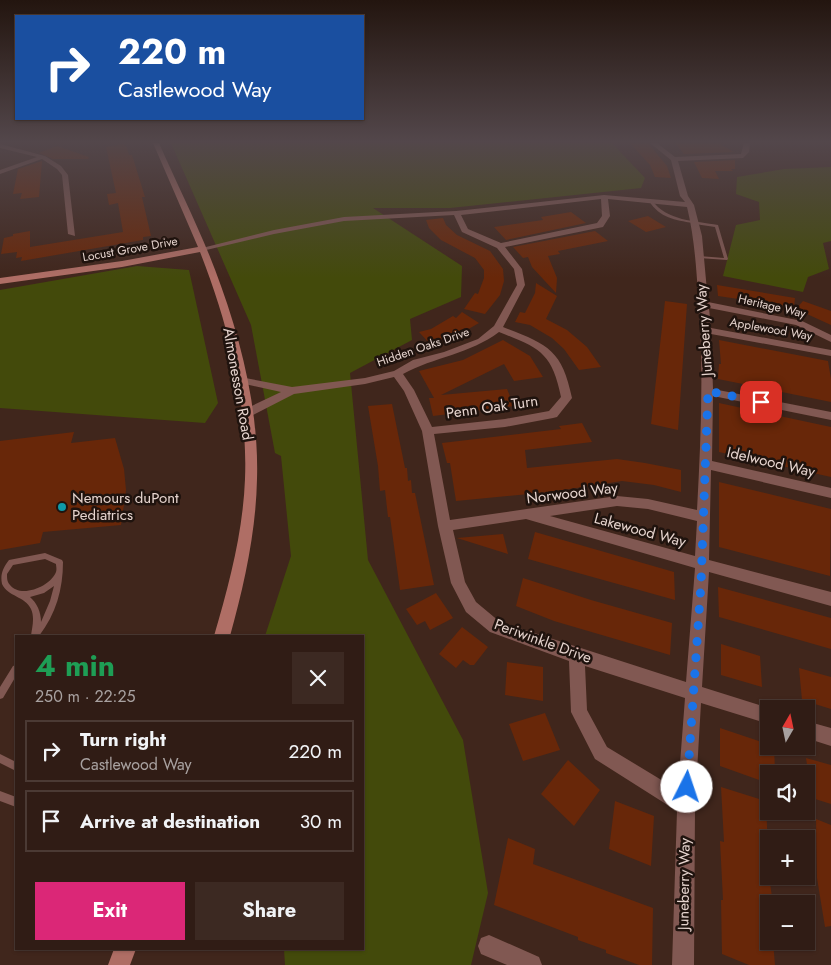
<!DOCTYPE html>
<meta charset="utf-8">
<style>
body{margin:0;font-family:Jost,sans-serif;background:#3c2922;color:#f1f3f6;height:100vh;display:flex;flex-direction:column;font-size:19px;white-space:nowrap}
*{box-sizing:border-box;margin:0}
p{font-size:16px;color:#a8a1a0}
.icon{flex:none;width:28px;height:28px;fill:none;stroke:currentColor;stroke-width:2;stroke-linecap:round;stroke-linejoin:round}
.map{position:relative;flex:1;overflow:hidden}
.drawer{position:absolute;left:15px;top:635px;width:349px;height:315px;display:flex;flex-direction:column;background:#301c15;border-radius:0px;box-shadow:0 1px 4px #0004,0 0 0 1px #4b3a34}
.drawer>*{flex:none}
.guide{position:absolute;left:15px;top:15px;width:349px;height:105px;border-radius:0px;box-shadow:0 1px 4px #0004,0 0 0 1px #4b3a34;background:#1a4fa0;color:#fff;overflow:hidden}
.needle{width:32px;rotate:9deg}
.tools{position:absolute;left:760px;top:700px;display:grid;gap:10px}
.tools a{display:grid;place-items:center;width:55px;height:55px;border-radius:0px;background:#301c15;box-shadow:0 1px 4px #0004,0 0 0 1px #4b3a34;font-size:25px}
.pin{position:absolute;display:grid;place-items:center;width:42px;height:42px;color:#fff;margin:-21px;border-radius:10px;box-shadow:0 2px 8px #0006}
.me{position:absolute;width:55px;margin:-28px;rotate:4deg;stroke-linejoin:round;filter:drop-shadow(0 0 4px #0008)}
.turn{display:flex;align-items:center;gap:18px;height:105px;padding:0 20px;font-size:22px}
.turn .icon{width:65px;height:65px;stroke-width:2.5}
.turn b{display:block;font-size:35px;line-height:42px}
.round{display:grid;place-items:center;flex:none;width:52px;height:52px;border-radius:0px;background:#3c2922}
.summary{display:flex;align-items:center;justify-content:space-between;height:85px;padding:0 20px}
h1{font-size:30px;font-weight:700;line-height:38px;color:#1e9e55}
.primary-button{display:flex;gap:10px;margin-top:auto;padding:10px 20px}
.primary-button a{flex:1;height:58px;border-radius:0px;background:#db2777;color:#fff;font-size:20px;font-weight:700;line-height:58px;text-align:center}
.primary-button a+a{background:#3c2922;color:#f1f3f6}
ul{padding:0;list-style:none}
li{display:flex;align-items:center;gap:15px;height:62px;margin:0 10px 8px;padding:0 10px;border:2px solid #4b3a34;border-radius:0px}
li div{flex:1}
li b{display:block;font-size:19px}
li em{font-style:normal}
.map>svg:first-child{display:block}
</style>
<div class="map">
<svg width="831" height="965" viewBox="0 0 831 965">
<rect width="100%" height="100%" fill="#40261c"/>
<path fill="#434a0b" d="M171,143H612L645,178L641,188L450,208H373L462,266L461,297L410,319L412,340L350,373L368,560L463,740L488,893L471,965H285L284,949H362V636H265L291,556L281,456L275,453L251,325Z
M831,167V241L823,243L829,269L808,277L803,292L723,276L736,225L760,220L759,202L736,194L737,177L784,169Z
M137,266L189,270L218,403L205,423L0,408V290Z"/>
<path fill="#682709" d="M630,143H648L667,166L671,178L655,177L650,165Z
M675,143H718L734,152L684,154Z
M123,144L127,147L129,155H132L145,197H142L151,236L143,237V240L21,261L22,257L16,258L17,252L1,254L4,238L13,236V234L30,231V247L123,232L118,203L109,205L107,194L116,193L106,147Z
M57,146L89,157L88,159H53L39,153Z
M735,160V169H731L733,171H715L719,179L702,178L694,162Z
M42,161L39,197L20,199L22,193L13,194L18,169Z
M571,212L586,223L506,240L494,227L543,220L541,217Z
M648,216L666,227L646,232L628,221Z
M443,218L446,225L457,235L490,251L503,269L504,281L500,295L485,314L464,309L475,293L478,294L484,278V270L475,258L441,240L429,228L426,220Z
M595,231L608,241L558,251L560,254L548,256L557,278L556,293L532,267L528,257L523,258L513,247Z
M536,283L557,296L546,319L567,330L587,347L601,367L579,370L564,349L552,338L530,325L515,322L520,312L525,313L535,293Z
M717,285L795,298L794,307L718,296Z
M665,301L687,304L678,430L651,424Z
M803,301L831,311V325L796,309Z
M462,312L479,323L458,335L430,344L419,332L431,329L453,316L456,318Z
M503,340L530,356L543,377L514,381L504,364L441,395L507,389L514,406L433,416L429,398H434L419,371L463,360Z
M719,340L828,361L831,379V402L718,379L719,364H721Z
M719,403L831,427V477L719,452Z
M392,404L405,468H407L408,481L411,480L412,493H415L434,585L400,590L390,517H388L385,490L380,491L378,466L368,406Z
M582,423L592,442L525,450L527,468L617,459L645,463L681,470V492L654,485L622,481L550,492L456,501L450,463H447L442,443L561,429L559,426Z
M74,432L71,443L115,438L124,469L126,490L121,525L43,532L40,543L0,550V441Z
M719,482L831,509L830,576L719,547Z
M535,532L674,572L675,600L528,559Z
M503,534L508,554L457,538Z
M523,578L591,600L672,623L670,655L554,621L516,606Z
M718,587L831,618V649L719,617Z
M436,593L453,618L430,630L425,621L417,625L406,609Z
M462,627L488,647L474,665H470L463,660L456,668L439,654Z
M721,644L760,656L762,687L721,675Z
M507,662L543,667V701L505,695Z
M799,668L831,677V709L802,700Z
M545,713L560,750L523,761L509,724Z
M720,728L774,746L775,771L762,766V781L720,766Z
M806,758L831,765V804L812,798Z
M568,760L600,790L574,826L541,794Z
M721,787L766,801L769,876L773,904H769V941H773L775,965H749L722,954L721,900H723L720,841L724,842Z
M615,801L654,816L651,866L609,849Z
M816,819L831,825V926L825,927L817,878Z
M508,838L535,849L533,864L653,908L652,965H639L606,953V950L578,940V937L494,905Z"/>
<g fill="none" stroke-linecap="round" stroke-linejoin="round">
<path fill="#815852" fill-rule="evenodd" d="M650,200H652C666,221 696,221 718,225L728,259L727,260L699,258L697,257L699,256L724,258L715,227L695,224L693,223C675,220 660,218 649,201Z
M45,553L62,560L63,562C63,589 56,614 39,636H31C32,627 35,618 31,609C25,596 8,597 2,584C0,574 3,568 9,560ZM45,559L56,564C56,566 57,569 56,572C51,586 21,599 10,585C7,582 7,578 7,574L13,565ZM54,586L50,601L41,622C41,612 37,603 30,597L44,593Z
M16,665V676L3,698L0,699V687L13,666Z
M0,754L16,762V771L0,763Z
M0,791L16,797V807L0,801Z"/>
<path fill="#815852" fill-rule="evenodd" d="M650,143H657L675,157L741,154L744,143H750L749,152L743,158L678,161L688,196L694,205L702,236L708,302L802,321L831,335V342L796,325L709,308L711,328L831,350V356L711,334L713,389L831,412V420L713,396L712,461L831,488V498L711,470L709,560L831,592V606L709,572L702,687L772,709H769V724L701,703L695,806L694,965H672L677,811L595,759L571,712L569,661L490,632L466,612L451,583L438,526L422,431L404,391L394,377L365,384L294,394L249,417L245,418L239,414L241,411L281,392L236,382V378L240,377L292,387L365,378L394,371L413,360L444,352L478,339L494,326L517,285L514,269L497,248L462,232L454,215L344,221L274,234L202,251L198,249L274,230L344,217L456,211L604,195L685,202L680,196L671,160ZM601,199L602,216L597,223L501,243L468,229L461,215ZM608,199L687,207C694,236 696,264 698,294C704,366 701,438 697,510L648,499L617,496L450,520L434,434L505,427L553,418L557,417L572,398C562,349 547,344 503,327L525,285L522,269L505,247L603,227L610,216ZM499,332C539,348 552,352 561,397L549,411L505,419L432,427L414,390L403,374C434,357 470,354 499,332ZM617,506L648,509L697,521L695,556L550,516ZM526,519L695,568L686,682L500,622L476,602L465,582L453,530ZM585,666L685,698L678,790L607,747L587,710Z
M0,144L45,156L61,166L68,175L75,236L68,234L62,175L57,169L42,159L0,174V170L37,157L0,148Z
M806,721L831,728V746L806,738Z
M489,935L539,957L542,965H507L481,954L478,946L481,938Z"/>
<path fill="#af6e65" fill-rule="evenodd" d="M153,143H159C180,191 204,237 221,286C243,347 259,415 257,479C256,532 244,586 230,636H214C229,585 243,532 245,479C248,402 228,323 200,252L122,267L0,284V278L122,261L198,247Z
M114,949H136L130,965H108Z"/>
</g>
<linearGradient id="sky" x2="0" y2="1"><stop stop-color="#23150f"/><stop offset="0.51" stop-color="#53474b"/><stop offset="1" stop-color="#53474b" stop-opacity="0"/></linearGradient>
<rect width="831" height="278" fill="url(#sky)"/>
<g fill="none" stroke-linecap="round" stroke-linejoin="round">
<path stroke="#1a73e8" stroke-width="9" stroke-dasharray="0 16.2" d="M687,787L701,584L708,391L761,402"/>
</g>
<circle fill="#0f9aa8" stroke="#1f130e" stroke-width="2" cx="62" cy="507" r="5"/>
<g text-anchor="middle" stroke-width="5" stroke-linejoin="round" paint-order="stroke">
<g font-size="12" fill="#e6d4ce" stroke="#1f130e">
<text transform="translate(130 249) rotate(-10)" y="4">Locust Grove Drive</text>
<text transform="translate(772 306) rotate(13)" y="4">Heritage Way</text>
<text transform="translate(771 329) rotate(10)" y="4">Applewood Way</text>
<text transform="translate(423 347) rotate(-19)" y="4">Hidden Oaks Drive</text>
</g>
<g font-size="15" fill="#e6d4ce" stroke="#1f130e">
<text transform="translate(704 330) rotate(-94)" y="5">Juneberry Way</text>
<text transform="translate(238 384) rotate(80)" y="5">Almonesson Road</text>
<text transform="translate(492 407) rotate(-8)" y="5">Penn Oak Turn</text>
<text transform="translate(771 462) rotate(13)" y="5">Idelwood Way</text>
<text transform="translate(572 493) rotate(-7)" y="5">Norwood Way</text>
<text transform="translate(640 530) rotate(15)" y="5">Lakewood Way</text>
<text transform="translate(543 641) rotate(20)" y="5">Periwinkle Drive</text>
<text transform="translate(684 884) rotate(-89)" y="5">Juneberry Way</text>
</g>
<g font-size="15" fill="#e6d4ce" stroke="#1f130e" text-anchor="start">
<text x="72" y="503">Nemours duPont<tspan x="72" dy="17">Pediatrics</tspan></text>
</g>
</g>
</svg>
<div class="tools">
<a><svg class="needle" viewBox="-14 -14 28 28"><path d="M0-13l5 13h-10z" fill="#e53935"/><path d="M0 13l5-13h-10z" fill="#a8a1a0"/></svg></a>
<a><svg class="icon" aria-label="sound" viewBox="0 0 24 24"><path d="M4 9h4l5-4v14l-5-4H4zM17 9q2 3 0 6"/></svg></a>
<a>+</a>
<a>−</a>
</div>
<div class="pin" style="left:761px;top:402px;background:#d93025"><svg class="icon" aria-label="arrive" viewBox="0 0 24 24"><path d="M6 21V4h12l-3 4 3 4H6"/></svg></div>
<svg class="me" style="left:687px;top:787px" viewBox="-20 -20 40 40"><circle r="19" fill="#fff"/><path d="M0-13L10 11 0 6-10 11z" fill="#1a73e8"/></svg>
<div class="guide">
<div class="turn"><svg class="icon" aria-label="right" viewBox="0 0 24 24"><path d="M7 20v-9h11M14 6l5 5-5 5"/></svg><div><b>220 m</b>Castlewood Way</div></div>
</div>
<section class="drawer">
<div class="summary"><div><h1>4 min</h1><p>250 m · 22:25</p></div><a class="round"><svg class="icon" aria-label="close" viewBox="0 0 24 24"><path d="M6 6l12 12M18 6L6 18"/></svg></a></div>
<ul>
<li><svg class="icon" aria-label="right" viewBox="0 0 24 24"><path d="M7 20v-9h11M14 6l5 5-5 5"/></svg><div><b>Turn right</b><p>Castlewood Way</p></div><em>220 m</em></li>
<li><svg class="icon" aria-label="arrive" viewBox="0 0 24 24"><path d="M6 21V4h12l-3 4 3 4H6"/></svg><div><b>Arrive at destination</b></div><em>30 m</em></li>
</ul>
<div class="primary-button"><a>Exit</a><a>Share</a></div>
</section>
</div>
